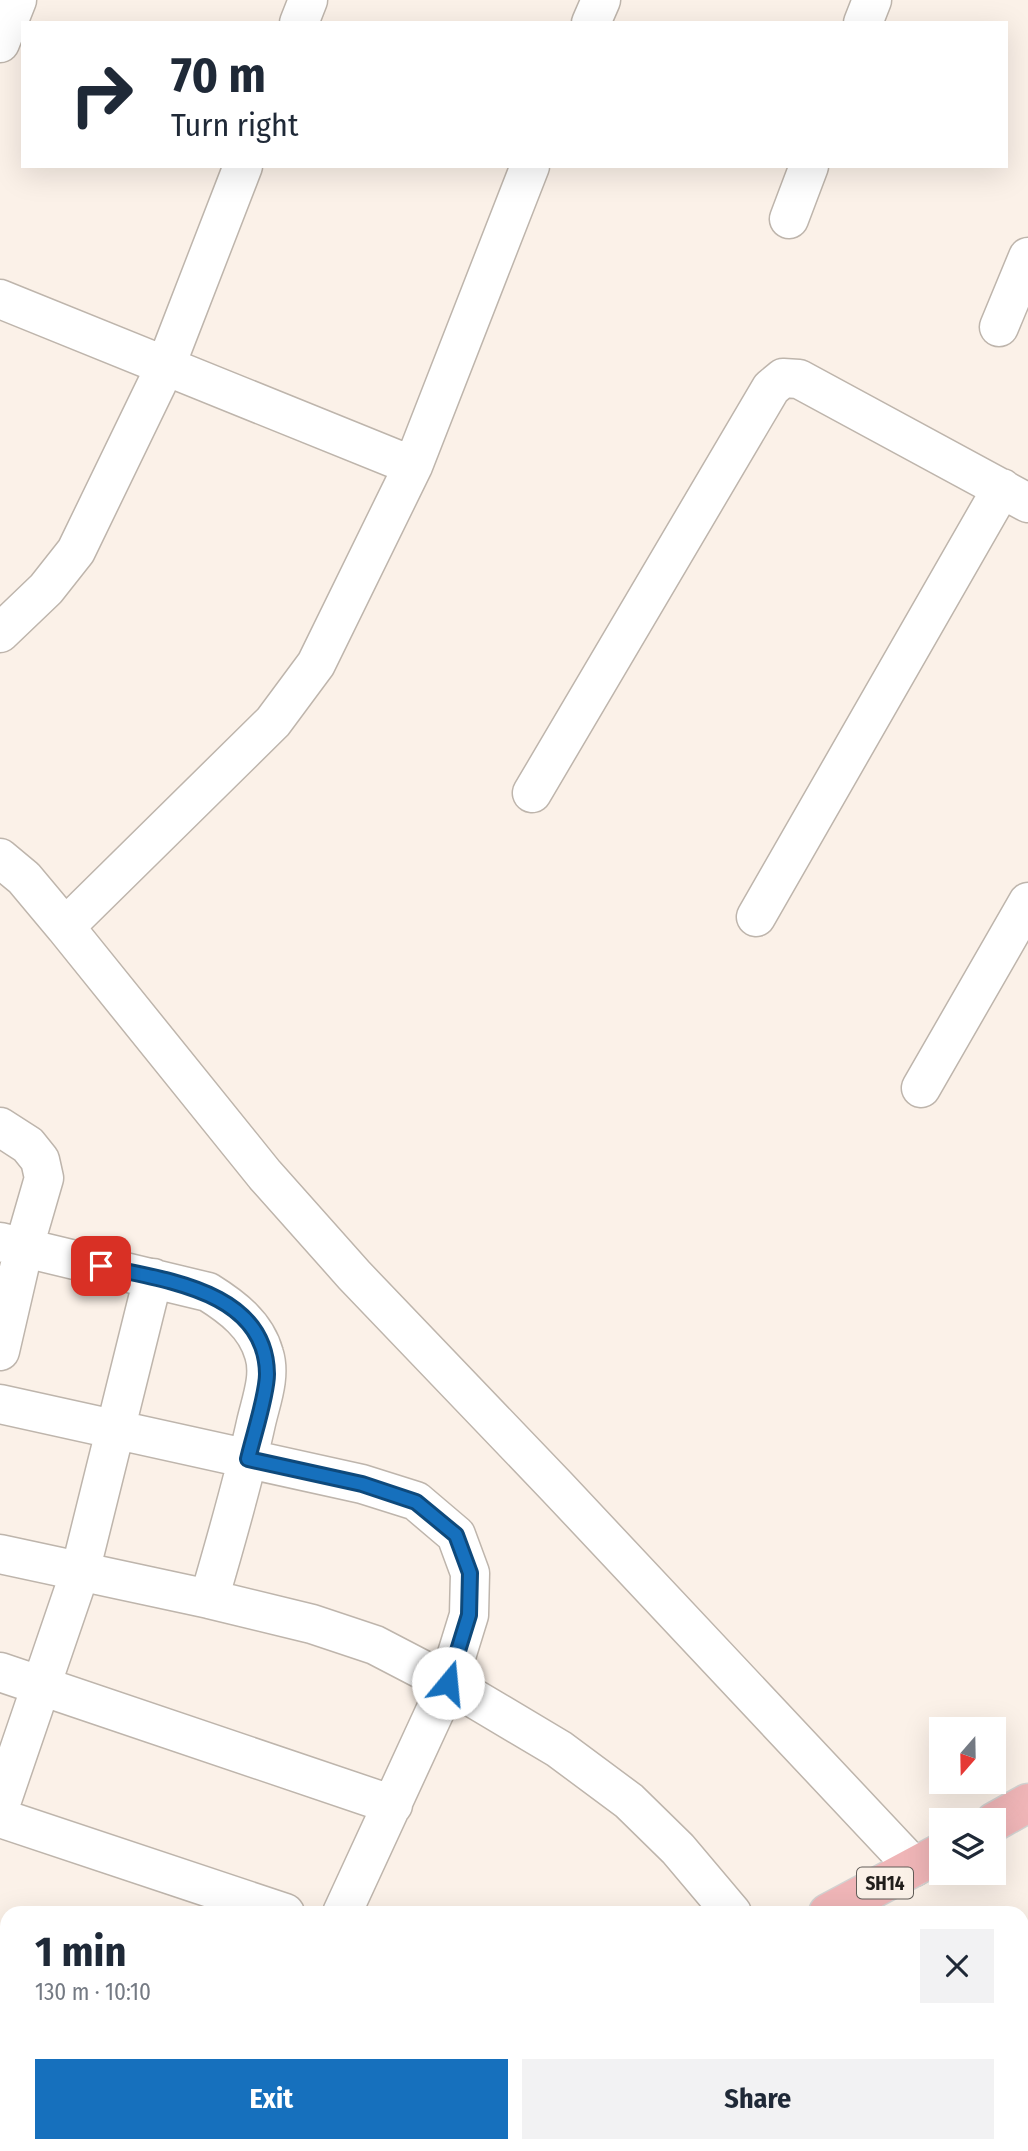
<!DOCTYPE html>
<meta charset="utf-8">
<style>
body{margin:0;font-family:"Fira Sans Condensed",sans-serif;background:#f2f2f3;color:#1f2937;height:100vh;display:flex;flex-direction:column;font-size:26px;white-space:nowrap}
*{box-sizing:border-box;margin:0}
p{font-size:23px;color:#747a83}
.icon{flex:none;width:38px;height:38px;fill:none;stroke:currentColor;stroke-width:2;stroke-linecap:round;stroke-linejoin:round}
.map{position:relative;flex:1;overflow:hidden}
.panel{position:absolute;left:0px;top:1906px;width:1029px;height:247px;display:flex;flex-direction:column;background:#fff;border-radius:21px 21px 0 0;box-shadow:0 7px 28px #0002}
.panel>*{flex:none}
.top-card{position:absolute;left:21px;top:21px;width:987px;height:147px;border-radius:0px;box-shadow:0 7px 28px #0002;background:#fff;color:#1f2937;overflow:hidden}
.needle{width:46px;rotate:200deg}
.buttons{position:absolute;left:929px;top:1717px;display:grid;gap:14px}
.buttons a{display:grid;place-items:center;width:77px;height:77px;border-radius:0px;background:#fff;box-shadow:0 7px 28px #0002;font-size:35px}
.pin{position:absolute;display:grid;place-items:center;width:60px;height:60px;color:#fff;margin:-30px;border-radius:14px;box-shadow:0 4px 10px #0006}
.me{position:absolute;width:77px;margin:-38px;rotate:17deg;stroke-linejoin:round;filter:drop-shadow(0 0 5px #0008)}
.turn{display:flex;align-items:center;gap:24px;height:147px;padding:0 35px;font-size:32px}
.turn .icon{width:91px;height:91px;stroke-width:2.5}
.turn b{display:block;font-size:49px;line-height:60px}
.round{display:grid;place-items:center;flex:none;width:74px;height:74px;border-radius:0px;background:#f2f2f3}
.head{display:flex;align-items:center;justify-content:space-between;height:119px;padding:0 35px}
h1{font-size:42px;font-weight:700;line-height:52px}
.primary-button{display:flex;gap:14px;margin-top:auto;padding:14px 35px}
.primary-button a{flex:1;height:80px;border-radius:0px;background:#1670bd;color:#fff;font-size:28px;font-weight:700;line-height:80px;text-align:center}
.primary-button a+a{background:#f2f2f3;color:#1f2937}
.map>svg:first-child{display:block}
</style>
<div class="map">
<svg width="1028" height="2151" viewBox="0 0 1028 2151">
<rect width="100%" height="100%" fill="#fbf1e8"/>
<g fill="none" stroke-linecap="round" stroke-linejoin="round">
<defs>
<path id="minor" d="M299,23L308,0
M591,23L601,0
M863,23L872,0
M0,43L17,0
M530,166L413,466L316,664L273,722L65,927L265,1175L354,1275L557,1487L914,1867
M789,219L809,166
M0,299L413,466
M999,327L1028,257
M0,633L46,589L76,551L166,365L243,166
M532,793L771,388L783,378L799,379L1028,503
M0,858L24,878L65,927
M756,917L1002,488
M921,1088L1028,902
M0,1127L28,1145L40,1160L44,1178L24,1247L0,1351
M0,1242L208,1292C232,1307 256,1325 264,1354C271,1376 261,1401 256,1423C243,1482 226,1541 209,1599
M0,1404L362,1484L416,1501L456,1535L470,1573L469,1615L448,1683L342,1913
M0,1554L209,1599L312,1624L375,1645L448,1683L559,1749L629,1801L678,1849L732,1913
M0,1672L393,1805
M0,1806L80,1572L153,1278
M0,1818L285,1913
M0,1998L7,2000
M330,2146L340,2151
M855,2146L857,2151
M222,2151L225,2146"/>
<path id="primary" d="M994,1822L1028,1803
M828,1913L942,1852
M381,2151L391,2146"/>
</defs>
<use href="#minor" stroke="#beb5ac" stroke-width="41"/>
<use href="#primary" stroke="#d3d2d1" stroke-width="41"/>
<use href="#minor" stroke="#fff" stroke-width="38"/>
<use href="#primary" stroke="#efb5b7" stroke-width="38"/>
</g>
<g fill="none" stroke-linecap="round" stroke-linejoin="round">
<defs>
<path id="route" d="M101,1266C163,1280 266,1290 267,1374C267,1395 253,1437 248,1459L362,1484L416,1502L456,1535L470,1573L469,1615L448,1683"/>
</defs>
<use href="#route" stroke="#0e497b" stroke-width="18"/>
<use href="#route" stroke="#1670bd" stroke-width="12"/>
</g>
<g text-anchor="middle" stroke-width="6" stroke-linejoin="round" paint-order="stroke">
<rect fill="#fbf1e8" stroke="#625d58" stroke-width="2" x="857" y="1867.5" width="56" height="31" rx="5"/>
<g font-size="19" font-weight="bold" fill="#211e1b">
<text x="885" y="1890">SH14</text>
</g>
</g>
</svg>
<div class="buttons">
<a><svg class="needle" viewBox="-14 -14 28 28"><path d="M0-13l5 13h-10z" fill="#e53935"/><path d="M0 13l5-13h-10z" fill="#747a83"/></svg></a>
<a><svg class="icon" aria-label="layers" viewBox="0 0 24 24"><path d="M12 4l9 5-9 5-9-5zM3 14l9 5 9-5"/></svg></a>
</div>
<div class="pin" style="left:101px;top:1266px;background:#d93025"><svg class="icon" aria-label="arrive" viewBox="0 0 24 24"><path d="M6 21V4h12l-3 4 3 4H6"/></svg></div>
<svg class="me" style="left:448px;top:1683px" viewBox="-20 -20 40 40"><circle r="19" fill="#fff"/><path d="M0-13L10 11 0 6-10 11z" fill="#1670bd"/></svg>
<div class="top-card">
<div class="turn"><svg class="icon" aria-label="right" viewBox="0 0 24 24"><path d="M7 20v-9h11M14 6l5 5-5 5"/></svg><div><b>70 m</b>Turn right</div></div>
</div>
<section class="panel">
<div class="head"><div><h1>1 min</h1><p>130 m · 10:10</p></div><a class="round"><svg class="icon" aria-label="close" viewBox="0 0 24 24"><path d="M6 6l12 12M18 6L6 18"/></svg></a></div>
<div class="primary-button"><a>Exit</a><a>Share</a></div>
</section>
</div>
